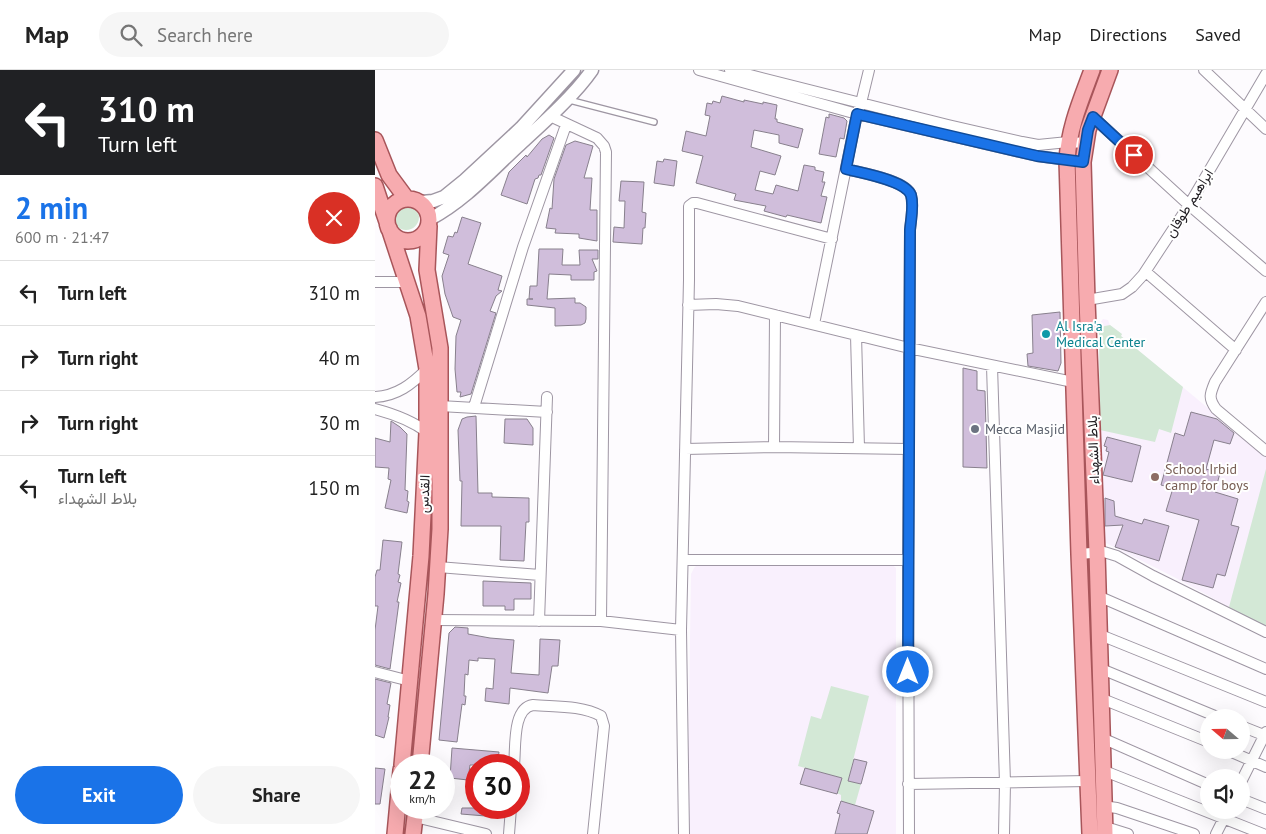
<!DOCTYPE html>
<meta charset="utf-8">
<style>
body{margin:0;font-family:"PT Sans",Vazirmatn,sans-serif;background:#f6f6f6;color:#222;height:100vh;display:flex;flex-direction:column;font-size:19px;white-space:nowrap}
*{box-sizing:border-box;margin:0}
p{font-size:16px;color:#767676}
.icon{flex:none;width:28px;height:28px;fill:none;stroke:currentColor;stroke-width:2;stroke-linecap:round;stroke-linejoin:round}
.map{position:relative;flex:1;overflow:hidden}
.details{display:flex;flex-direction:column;background:#fff;width:375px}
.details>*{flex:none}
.banner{background:#202124;color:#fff;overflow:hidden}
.needle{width:32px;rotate:290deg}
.fabs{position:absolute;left:825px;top:639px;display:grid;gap:10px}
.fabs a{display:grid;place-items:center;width:50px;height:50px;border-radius:50%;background:#fff;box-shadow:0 5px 20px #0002;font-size:25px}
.speed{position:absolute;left:15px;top:684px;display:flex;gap:10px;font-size:25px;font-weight:700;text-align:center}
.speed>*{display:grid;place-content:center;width:65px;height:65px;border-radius:50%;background:#fff;box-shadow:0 5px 20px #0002;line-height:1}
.speed small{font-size:12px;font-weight:400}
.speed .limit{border:8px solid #d22;background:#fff;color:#111}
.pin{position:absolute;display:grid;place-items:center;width:42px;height:42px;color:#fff;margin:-21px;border:2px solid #fff;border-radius:50%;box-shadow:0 1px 5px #0007}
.me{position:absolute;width:55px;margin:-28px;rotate:0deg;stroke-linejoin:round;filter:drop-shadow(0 0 4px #0008)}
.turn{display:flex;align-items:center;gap:18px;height:105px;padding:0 15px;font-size:22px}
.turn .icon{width:65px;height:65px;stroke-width:2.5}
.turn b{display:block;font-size:35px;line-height:42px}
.round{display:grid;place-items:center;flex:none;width:52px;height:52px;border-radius:26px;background:#f6f6f6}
.head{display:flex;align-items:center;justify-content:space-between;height:85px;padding:0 15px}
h1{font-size:30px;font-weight:700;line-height:38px;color:#1a73e8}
.action{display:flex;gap:10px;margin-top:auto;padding:10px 15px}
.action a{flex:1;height:58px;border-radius:30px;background:#1a73e8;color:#fff;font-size:20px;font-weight:700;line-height:58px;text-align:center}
.action a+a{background:#f6f6f6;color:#222}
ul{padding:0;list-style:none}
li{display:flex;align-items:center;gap:15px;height:65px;padding:0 15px;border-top:1px solid #e0e0e0}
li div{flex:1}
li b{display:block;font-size:19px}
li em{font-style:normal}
header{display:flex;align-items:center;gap:30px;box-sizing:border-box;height:70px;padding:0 25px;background:#fff;border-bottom:1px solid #e0e0e0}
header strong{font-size:24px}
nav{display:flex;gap:28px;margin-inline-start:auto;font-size:18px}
.search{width:350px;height:45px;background:#f6f6f6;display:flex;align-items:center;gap:12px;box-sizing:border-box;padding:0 18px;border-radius:28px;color:#767676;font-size:19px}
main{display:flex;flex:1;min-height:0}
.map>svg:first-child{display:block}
</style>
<header>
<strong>Map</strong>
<div class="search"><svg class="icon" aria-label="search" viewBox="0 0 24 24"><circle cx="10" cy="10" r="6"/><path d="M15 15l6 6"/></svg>Search here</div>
<nav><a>Map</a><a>Directions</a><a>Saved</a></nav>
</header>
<main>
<section class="details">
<div class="banner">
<div class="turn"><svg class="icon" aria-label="left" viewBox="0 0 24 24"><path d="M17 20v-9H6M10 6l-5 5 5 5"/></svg><div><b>310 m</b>Turn left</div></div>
</div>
<div class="head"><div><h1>2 min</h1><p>600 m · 21:47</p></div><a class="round" style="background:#d93025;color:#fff"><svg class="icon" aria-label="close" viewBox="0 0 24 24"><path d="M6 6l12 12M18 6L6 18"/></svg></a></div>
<ul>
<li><svg class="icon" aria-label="left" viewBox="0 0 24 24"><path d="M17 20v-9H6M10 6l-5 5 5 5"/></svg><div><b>Turn left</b></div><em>310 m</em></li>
<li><svg class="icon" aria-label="right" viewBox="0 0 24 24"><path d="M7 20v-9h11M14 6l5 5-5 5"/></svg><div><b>Turn right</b></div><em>40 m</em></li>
<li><svg class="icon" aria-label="right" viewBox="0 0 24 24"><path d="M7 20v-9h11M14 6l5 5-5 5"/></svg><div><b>Turn right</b></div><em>30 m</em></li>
<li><svg class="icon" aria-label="left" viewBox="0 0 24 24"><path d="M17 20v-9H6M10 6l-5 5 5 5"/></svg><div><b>Turn left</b><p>بلاط الشهداء</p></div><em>150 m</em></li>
</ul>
<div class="action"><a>Exit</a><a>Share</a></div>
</section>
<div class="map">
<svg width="891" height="764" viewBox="0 0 891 764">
<rect width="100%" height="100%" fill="#fdfbfe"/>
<path fill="#f9f0fd" d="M728,249L733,250L735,255L747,264L746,266L891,386V557L797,506L727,471L724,262L725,259L724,254Z
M514,492L521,498V764H312L316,504L319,498L322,495Z"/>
<path fill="#d3e8d6" d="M18 147a13 13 0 1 1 26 0a13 13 0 1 1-26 0Z
M735,255L747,264L746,266L808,317L796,363L784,359L780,372L725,360L724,262L725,257Z
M891,399V558L854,537Z
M456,616L494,626L473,711L486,714L480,735L466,731V725L462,723L467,708L423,696L436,646L446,649Z"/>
<path fill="#d0bedb" stroke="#88808d" d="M347,26L369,32V30L388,34V32L402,35L400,49H402V52L428,59L423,78L404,73V65L379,60L376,77L406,86L400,105L385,101L380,120L398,124L401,115L423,121L429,95L440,97V100L449,102L447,112H450L446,126L452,127L446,153L412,145L411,147L389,141L391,136L359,130L361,124L321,113L328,86L307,81L311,61L331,66L335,46L330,45L332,33L337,34L338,31L345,33Z
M454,44L469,48L472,51L469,69L465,68L461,87L444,84L451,47L454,48Z
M174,65L179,68L166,105H164L163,108L160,109L152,134L126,125L134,102L151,85L152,87L167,69Z
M200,71L218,76L209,108H217L215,140H222V171L204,168V164L180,163L181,159L171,158L175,138L177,139L179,109L191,75Z
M289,89L302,91L299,116L279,113L282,91L288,92Z
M246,111L269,112L267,142L271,143L270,158H268L267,174L238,172L239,157L249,158L250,131H244Z
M87,147L106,153L93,194L127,206L123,220L127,221L121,226L115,241L121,243L96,324L85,327L86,322H82L80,299L81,266L86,250L78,247L70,224L67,206L74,185L68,183L73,166L78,167L80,162L82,163Z
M164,179H188L187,195H205L204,180H223V189H217L222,201L219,202V210H196V205L174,204L172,229L200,228V233H205L211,237V249L210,253L206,255L180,256V238L152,235V229H158H154L155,216H162Z
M685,242L686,293L683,301L653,296L652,284L658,283L657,245Z
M588,298L602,301V320L610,321L612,398L588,397Z
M816,342L842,349L859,363L855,374L839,370L831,399L845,403L840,422L863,429L856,455L864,457L850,506L842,504L838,518L807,510L824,450L791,441L798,418L786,415L800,363L809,366Z
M101,346L103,423H117V427L154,428V452H151L149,491L125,490L126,456H86L87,411H85L83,360L87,349L92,347Z
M130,349H152L158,358V375L129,373Z
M16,351L25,357L32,364L30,420L33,421L32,431L34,432L32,443L10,438L16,410L13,409L14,398L0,397V368L15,372Z
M732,367L766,376L757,412L728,405L734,382L731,381L732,377L729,376Z
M730,428L739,431L740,446L767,454L769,449L794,456L784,491L740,477L748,455L730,456Z
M8,470L27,472L23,504L25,505L23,512L26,513L22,532H24L15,599L0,595V560L3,536H0V507L2,500H5Z
M108,511L156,513V529H139V540H130V536H108Z
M80,557L93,558V564L115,568L139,570L136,603L164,605L165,569L185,570L183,596H177L173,623L135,618L134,634L110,631L111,618L118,619L120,589L103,588V591L94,590L93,605L90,604L89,626H91L90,635L87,634L82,672L64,670L74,563Z
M0,609L16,613L12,634L15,635L13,647H14L9,668L0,665Z
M77,678L124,682L122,695H95L93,710L75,708Z
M479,689L492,692L486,714L473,711Z
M0,698L10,699L5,734H0Z
M430,698L467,708L462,724L425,714Z
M466,731L499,741L492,764H460L465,744L462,743Z
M87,738H124L123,747L86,744Z"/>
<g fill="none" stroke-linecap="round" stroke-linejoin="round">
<defs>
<path id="service" d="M194,30L279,52"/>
<path id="minor" d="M324,0L482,44L662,86L708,92
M355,0L573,55L647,72L663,75L693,72L710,73
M829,0L891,59
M175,46L222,68L229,76L231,82L226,551
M718,47L814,135L891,201
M471,99C486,103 531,110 536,125C539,135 536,149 535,160L533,490L534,764
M771,202L861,280
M0,212H32
M712,230L747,224L757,217L768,205L814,135L891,4
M891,232L840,312C835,324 833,328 841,339L891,381
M313,235L341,234L363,236L534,278L698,312
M439,254L482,44L486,33L494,0
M481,265L484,378
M617,296L630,713L629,764
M0,327C22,326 37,314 52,299
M65,336L172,342
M99,337L148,177L191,55
M0,339C19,344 36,350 52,362
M399,377L400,245
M310,379L399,377L534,379
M704,484L729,482L742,486L778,506L891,562
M308,490H533
M63,497L165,505
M723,526L891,599
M58,550L226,551L306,560
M164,551L172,327
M723,564L891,632
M724,598L845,648
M0,602L35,611
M725,628L834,672
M866,656L891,666
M727,668L834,715
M852,680L891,697
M139,695C141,678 137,638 158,635C179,637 206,635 226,646L229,656L218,764
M727,700L888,764
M866,712L891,662
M533,714L713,711
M866,729L891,739
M728,736L742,738L819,764
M40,747L111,764
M729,758L737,759L753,764
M134,764L136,738
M309,764L306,560L314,210V136L318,133H322L457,169
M841,764L853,740"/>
<path id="tertiary" d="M46,132L58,131L69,127L90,110L146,58L199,0
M55,149C89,131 115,102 143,76C167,54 199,26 217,0"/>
<path id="primary" d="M0,70L14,105L31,128
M0,116L12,152
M12 150a21 21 0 1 1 42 0a21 21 0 1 1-42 0Z
M14,158L43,246L52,299V362L46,486L27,695
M45,695L61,524L65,459V278L52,200L54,156
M20,764L26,700
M38,764L41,738
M715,764L704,484L692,90C694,57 706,30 717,0
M730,764L722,482L712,230L708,92L713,60L735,0"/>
</defs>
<use href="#service" stroke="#9e96a3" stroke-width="8"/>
<use href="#minor" stroke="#9e96a3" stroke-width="12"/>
<use href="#tertiary" stroke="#9e96a3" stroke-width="15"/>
<use href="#primary" stroke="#a8555a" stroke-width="18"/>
<use href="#service" stroke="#fff" stroke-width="5"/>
<use href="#minor" stroke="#fff" stroke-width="10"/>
<use href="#tertiary" stroke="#fff" stroke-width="12"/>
<use href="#primary" stroke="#f7abaf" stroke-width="15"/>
</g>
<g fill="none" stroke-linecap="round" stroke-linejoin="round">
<defs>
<path id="route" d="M533,602L535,160C536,149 539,135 536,125C530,110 486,103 471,99L482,44L662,86L708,92L713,60L718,47L759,85"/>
</defs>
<use href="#route" stroke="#114b97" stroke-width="12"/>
<use href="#route" stroke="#1a73e8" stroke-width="9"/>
</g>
<circle fill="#0f9aa8" stroke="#fff" stroke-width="2" cx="671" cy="264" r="5"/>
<circle fill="#6b7280" stroke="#fff" stroke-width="2" cx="600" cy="359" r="5"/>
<circle fill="#8d6e63" stroke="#fff" stroke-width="2" cx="780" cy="407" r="5"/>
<g text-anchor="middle" stroke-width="4" stroke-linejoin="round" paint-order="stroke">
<g font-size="14" fill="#1f1c21" stroke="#fff">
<text transform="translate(814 133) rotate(-58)" y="5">ابراهيم طوقان</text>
<text transform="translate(718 380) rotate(-92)" y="5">بلاط الشهداء</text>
<text transform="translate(49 424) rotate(-88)" y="5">القدس</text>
</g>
<g font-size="14" fill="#0d838f" stroke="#fff" text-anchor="start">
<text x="681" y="261">Al Isra'a<tspan x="681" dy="16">Medical Center</tspan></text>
</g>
<g font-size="14" fill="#5b616d" stroke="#fff" text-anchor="start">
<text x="610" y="364">Mecca Masjid</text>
</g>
<g font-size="14" fill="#785e54" stroke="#fff" text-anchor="start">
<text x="790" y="404">School Irbid<tspan x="790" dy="16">camp for boys</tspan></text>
</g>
</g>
</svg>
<div class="fabs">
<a><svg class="needle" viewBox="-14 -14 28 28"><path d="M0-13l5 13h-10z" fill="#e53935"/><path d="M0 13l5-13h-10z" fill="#767676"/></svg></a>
<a><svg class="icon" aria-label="sound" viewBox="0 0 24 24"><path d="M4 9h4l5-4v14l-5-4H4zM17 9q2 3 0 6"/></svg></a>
</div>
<div class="speed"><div>22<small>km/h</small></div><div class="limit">30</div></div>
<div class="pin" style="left:759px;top:85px;background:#d93025"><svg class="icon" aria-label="arrive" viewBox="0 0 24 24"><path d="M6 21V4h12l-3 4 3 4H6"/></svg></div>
<svg class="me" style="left:533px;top:602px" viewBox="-20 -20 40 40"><circle r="17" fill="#1a73e8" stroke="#fff" stroke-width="3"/><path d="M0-11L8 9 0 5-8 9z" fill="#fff"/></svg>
</div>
</main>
